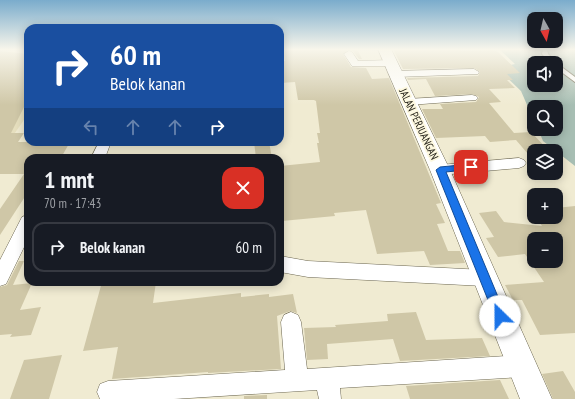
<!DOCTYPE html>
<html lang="id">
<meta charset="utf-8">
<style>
body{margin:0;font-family:"PT Sans Narrow",sans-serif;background:#242831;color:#f1f3f6;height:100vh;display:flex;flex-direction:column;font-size:15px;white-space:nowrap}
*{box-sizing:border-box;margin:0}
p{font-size:13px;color:#9ea1a6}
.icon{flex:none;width:22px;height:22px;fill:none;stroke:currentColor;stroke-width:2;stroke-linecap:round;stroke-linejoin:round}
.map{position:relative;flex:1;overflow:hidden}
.drawer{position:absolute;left:24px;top:154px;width:260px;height:132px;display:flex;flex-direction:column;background:#171b24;border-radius:12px;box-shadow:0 2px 10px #0003}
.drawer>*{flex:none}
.top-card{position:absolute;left:24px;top:24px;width:260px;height:122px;border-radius:12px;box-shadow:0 2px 10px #0003;background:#1a4fa0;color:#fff;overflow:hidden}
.needle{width:26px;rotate:172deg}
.tools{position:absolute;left:527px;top:12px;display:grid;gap:8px}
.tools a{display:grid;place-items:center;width:36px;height:36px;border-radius:8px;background:#171b24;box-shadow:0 2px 10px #0003;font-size:20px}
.pin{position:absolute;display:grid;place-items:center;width:34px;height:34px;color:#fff;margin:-17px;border-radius:8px;box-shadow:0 2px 6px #0006}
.me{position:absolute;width:44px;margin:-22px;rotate:337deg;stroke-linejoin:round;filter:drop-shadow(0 0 3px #0008)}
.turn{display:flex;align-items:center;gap:14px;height:84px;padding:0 20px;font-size:18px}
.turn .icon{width:52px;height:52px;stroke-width:2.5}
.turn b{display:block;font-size:28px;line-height:34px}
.lanes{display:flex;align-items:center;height:38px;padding:0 20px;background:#0003;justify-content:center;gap:20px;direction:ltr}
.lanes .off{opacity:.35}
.round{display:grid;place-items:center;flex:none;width:42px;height:42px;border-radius:12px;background:#242831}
.overview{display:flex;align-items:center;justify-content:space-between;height:68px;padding:0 20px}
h1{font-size:24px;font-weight:700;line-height:30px}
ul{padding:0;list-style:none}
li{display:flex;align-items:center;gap:12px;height:50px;margin:0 8px 6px;padding:0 12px;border:2px solid #363941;border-radius:12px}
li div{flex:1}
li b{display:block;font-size:15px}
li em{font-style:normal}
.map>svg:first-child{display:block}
</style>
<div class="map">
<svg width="575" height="399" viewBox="0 0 575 399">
<rect width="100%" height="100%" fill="#f0ebd2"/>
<path fill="#e6dfbe" d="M0,92L28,97V114L8,143L0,146Z"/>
<path fill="#a7beb3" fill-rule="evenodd" d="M499,49H575V166L543,141L538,129H556V107H534V121L521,91L497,68L515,64ZM534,63H556V85H534Z"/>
<path fill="#cfc7a7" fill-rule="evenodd" d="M283,49H357L362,59H359L353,51L349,50L343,54L351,67L366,68L372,79L389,78L441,203L436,204L445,223L437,224L448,251H460L465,263L430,265L424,251L377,254L366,210L334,213L335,216L282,221L280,204V166L320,162L317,143H319L317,133H320L316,101L314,100H298L295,82L280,83V61H285Z
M393,49H460V51L493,50L498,52L520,73L507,74L513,80H507L515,88L489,89L501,102L489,103L514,133L531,132L549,151H534V161L516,140L490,142L485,136L436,138L422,109H443L440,104L476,102L479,97L472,94L435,96L426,79L408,80L407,78L478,76L480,72L474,68L403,69Z
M0,51L28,54V99L11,133H24L18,142H70L62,156L28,157V192L0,235V209L24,174H0Z
M254,142H269L272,158H256Z
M575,206V333L540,335L522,300H513L505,285L544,282L525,254L498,257L486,238L494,237L479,213L496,211L504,222L542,226L536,217H556V208ZM534,239H556V261H534Z
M19,261H24L13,285L32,283L20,310L41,307L31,335L10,337L12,334L0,335V287L7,285Z
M102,282H156L153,303L241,293V297L269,294V297L293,294L297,313L290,311L277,316L281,369L208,373V372L112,379L118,347L83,351Z
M416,312L426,340L482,338L490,356L400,361L393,339L327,344L328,359L307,360L304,328L336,327L335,325L388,321L387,314Z
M62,355L49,399H10L24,360Z
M563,371L575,392V399H553L542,374Z
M500,380L509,399H410L406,386Z
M267,395V399H244V396Z"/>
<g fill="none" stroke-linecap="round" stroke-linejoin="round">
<defs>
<path id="lane" d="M543,49H547L548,54L556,62V63L575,77V82L556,68V63H551L542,54Z"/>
<path id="street" d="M349,51L352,52L358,61L391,60L396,63L391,66H352L344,54Z
M474,69L479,72L478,74L396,77L391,74L396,71Z
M472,95L476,96L478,98L476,100L409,105L403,102L409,99Z
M99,142H111L105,158H91Z
M519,158L524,160L526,163L524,166L519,168L440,175L435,174L433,170L435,166L440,165Z
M28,215V239L6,284L0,286V260L22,217Z
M280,256L308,261L484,270L490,272L493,278L490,284L484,286L308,277L280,272Z
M291,312L298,315L301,322L307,369L522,355L530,358L533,366L530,374L522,377L340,388L341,399H319L317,390L174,399H100L97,392L100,384L108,381L285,370L281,322L284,315Z"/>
<path id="secondary" d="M378,49H391L450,170L552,399H520L430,170Z"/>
</defs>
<use href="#lane" stroke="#6c6751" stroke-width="2"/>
<use href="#street" stroke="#6c6751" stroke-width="1"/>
<use href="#secondary" stroke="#6c6751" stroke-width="1"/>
<use href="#lane" fill="#fff" fill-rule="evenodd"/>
<use href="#street" fill="#fff" fill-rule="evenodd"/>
<use href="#secondary" fill="#fff" fill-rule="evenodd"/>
</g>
<linearGradient id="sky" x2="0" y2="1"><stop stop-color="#7aaccc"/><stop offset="0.47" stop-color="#f8f6eb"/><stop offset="1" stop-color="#f8f6eb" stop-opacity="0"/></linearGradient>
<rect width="575" height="105" fill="url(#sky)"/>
<path fill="#1a73e8" stroke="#114b97" d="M471,164L474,165L475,167L474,169L446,172L506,316L504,320L500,322L496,320L436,170L440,167Z"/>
<g text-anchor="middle" stroke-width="3.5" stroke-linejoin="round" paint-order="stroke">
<g font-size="11" fill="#1a1810" stroke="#fdf8df">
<text transform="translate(419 124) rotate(65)" y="4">JALAN PERJUANGAN</text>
</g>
</g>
</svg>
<div class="tools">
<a><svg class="needle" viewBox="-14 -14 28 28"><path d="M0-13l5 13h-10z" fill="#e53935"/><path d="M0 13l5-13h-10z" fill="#9ea1a6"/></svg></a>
<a><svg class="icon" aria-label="sound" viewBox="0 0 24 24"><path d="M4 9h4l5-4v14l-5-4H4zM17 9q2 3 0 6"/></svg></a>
<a><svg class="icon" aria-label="search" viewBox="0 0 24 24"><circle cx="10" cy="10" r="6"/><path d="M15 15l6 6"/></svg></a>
<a><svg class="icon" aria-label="layers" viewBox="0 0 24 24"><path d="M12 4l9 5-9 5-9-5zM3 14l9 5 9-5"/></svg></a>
<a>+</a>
<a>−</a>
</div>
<div class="pin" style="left:471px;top:167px;background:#d93025"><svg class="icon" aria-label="arrive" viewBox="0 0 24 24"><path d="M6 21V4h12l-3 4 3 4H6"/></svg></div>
<svg class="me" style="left:500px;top:316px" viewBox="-20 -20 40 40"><circle r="19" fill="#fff"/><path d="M0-13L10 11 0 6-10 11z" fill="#1a73e8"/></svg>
<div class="top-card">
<div class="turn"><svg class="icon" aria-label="right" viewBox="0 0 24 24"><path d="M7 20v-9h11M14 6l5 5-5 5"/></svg><div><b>60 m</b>Belok kanan</div></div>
<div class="lanes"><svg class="icon off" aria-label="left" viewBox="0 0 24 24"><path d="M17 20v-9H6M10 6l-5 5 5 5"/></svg><svg class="icon off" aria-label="ahead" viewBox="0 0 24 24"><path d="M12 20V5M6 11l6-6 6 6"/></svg><svg class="icon off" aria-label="ahead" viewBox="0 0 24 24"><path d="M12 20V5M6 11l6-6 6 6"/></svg><svg class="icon" aria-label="right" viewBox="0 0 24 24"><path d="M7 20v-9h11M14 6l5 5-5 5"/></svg></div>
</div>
<section class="drawer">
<div class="overview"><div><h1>1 mnt</h1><p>70 m · 17:43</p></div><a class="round" style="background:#d93025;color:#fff"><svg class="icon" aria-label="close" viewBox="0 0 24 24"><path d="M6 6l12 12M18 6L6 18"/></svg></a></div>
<ul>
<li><svg class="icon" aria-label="right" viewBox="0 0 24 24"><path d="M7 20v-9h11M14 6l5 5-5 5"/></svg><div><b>Belok kanan</b></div><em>60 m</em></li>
</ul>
</section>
</div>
